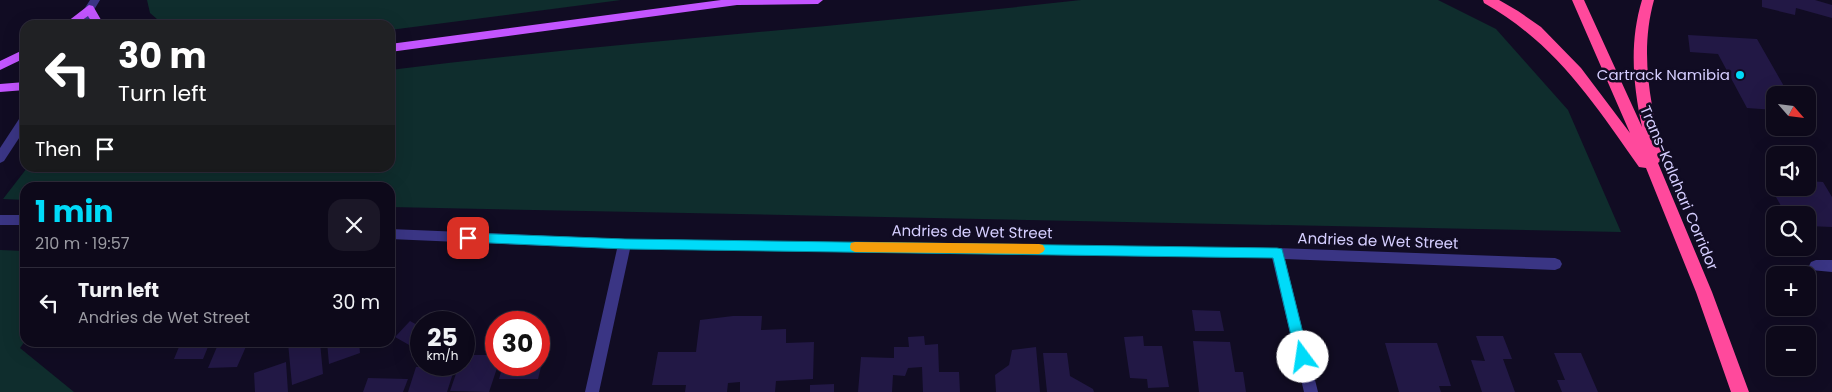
<!DOCTYPE html>
<meta charset="utf-8">
<style>
body{margin:0;font-family:Poppins,sans-serif;background:#1b1727;color:#f1f3f6;height:100vh;display:flex;flex-direction:column;font-size:19px;white-space:nowrap}
*{box-sizing:border-box;margin:0}
p{font-size:16px;color:#9a9aa2}
.icon{flex:none;width:28px;height:28px;fill:none;stroke:currentColor;stroke-width:2;stroke-linecap:round;stroke-linejoin:round}
.map{position:relative;flex:1;overflow:hidden}
.side{position:absolute;left:20px;top:182px;width:375px;height:165px;display:flex;flex-direction:column;background:#0d091a;border-radius:15px;box-shadow:0 5px 20px #0002,0 0 0 1px #2d2a39}
.side>*{flex:none}
.guide{position:absolute;left:20px;top:20px;width:375px;height:152px;border-radius:15px;box-shadow:0 5px 20px #0002,0 0 0 1px #2d2a39;background:#202124;color:#fff;overflow:hidden}
.needle{width:32px;rotate:118deg}
.controls{position:absolute;left:1766px;top:86px;display:grid;gap:10px}
.controls a{display:grid;place-items:center;width:50px;height:50px;border-radius:10px;background:#0d091a;box-shadow:0 5px 20px #0002,0 0 0 1px #2d2a39;font-size:25px}
.speed{position:absolute;left:410px;top:311px;display:flex;gap:10px;font-size:25px;font-weight:700;text-align:center}
.speed>*{display:grid;place-content:center;width:65px;height:65px;border-radius:50%;background:#0d091a;box-shadow:0 5px 20px #0002,0 0 0 1px #2d2a39;line-height:1}
.speed small{font-size:12px;font-weight:400}
.speed .limit{border:8px solid #d22;background:#fff;color:#111}
.pin{position:absolute;display:grid;place-items:center;width:42px;height:42px;color:#fff;margin:-21px;border-radius:10px;box-shadow:0 2px 8px #0006}
.me{position:absolute;width:55px;margin:-28px;rotate:346deg;stroke-linejoin:round;filter:drop-shadow(0 0 4px #0008)}
.turn{display:flex;align-items:center;gap:18px;height:105px;padding:0 15px;font-size:22px}
.turn .icon{width:65px;height:65px;stroke-width:2.5}
.turn b{display:block;font-size:35px;line-height:42px}
.then{display:flex;align-items:center;height:48px;padding:0 15px;background:#0003;gap:10px;font-size:19px}
.round{display:grid;place-items:center;flex:none;width:52px;height:52px;border-radius:15px;background:#1b1727}
.head{display:flex;align-items:center;justify-content:space-between;height:85px;padding:0 15px}
h1{font-size:30px;font-weight:700;line-height:38px;color:#00dbf9}
ul{padding:0;list-style:none}
li{display:flex;align-items:center;gap:15px;height:70px;padding:0 15px;border-top:1px solid #2d2a39}
li div{flex:1}
li b{display:block;font-size:19px}
li em{font-style:normal}
.map>svg:first-child{display:block}
</style>
<div class="map">
<svg width="1832" height="392" viewBox="0 0 1832 392">
<rect width="100%" height="100%" fill="#110c23"/>
<path fill="#0f2d2d" d="M147,0H621L390,30V25H164L150,13Z
M1081,0H1438L1496,29L1568,110L1621,232L390,207V188H25V200L3,199L27,168H390V70C620,42 851,26 1081,0Z
M0,250L25,251V341L20,348L74,392H0Z"/>
<path fill="#221845" d="M1762,0H1815L1832,5V18L1796,8L1795,15L1762,7Z
M1688,35L1757,39L1789,95H1775V110L1747,108L1718,54L1690,52Z
M1766,179L1775,180V188H1808V181L1823,182L1832,197V227L1808,226V215H1786Z
M1192,310L1220,311L1224,331H1195Z
M733,316H762L761,330L786,329V343L814,342L813,379L776,381L775,392H740V382L728,383L727,392H685L686,385H652L658,352H696L700,320Z
M516,317L515,322H501V319Z
M410,321L421,327V335L411,346L395,337Z
M924,336L925,345L938,344L939,372H959L960,392H923L922,367L908,368L905,376L893,375L892,392H858L861,357L894,358V347H909L908,337Z
M1143,336L1144,346H1162L1169,387L1148,388L1147,379L1130,378L1124,337Z
M1476,336H1503L1512,359H1503L1515,392H1482L1471,360L1485,361Z
M1193,341L1230,342L1235,372H1243L1246,392H1199Z
M149,342H178L176,347L147,348Z
M181,342H210L203,359H174Z
M219,342H248L237,367L208,368Z
M320,342L323,374L292,385L288,343Z
M327,342H359L360,353L329,364Z
M1385,343H1437L1451,386H1439L1441,392H1399Z
M539,344H547L538,379H499L503,365H539Z
M1036,347L1040,392H996L995,375L1009,365L1012,350Z
M1043,353H1067L1070,376L1093,389L1094,392H1047Z
M1554,353H1581L1598,392H1562L1557,380H1565Z
M464,355H496L498,365L489,392L450,391L459,365H464Z
M286,362L288,392H255L254,373Z
M416,367H455L447,392H408Z
M368,378L408,379L403,392H363Z
M834,384V392H810V385Z"/>
<g fill="none" stroke-linecap="round" stroke-linejoin="round">
<path fill="#3a3584" fill-rule="evenodd" d="M90,0H100L85,25H74Z
M25,114V129L4,161L0,163V148L21,116Z
M0,215H25V225H0Z
M390,229L625,239L1277,248L1555,258L1560,260L1562,264L1560,268L1555,270L1285,259L1318,392H1304L1272,258L630,249L599,392H585L617,249L390,239Z
M1816,260H1832V272L1811,270L1809,266L1811,262Z"/>
<path fill="#c355ff" fill-rule="evenodd" d="M721,0H823L818,4L737,5L390,52V44Z
M89,5L93,6L104,25H93L88,16L75,25H63Z
M25,49V58L0,70V61Z
M25,82V90L0,92V84Z"/>
<path fill="#ff499c" fill-rule="evenodd" d="M1483,0H1499L1518,11L1541,27L1581,68L1630,133L1572,0H1584L1642,127C1633,84 1629,43 1642,0H1654C1639,54 1651,105 1663,158L1658,163L1712,292L1749,392H1731L1696,292L1646,168L1639,167C1593,102 1556,44 1484,3Z"/>
</g>
<path fill="#00dbf9" stroke="#008ea2" d="M468,233L625,239L1277,248L1282,249L1309,357L1307,361L1303,363L1298,361L1296,357L1273,258L625,249L468,242L464,241L462,238L464,234Z"/>
<path fill="#f59e0b" d="M855,242L1039,244L1043,245L1045,249L1043,252L1039,254L855,252L851,250L850,247L851,243Z"/>
<circle fill="#00dbf9" stroke="#110c23" stroke-width="2" cx="1740" cy="75" r="5"/>
<g text-anchor="middle" stroke-width="5" stroke-linejoin="round" paint-order="stroke">
<g font-size="15" fill="#d5ceff" stroke="#110c23" text-anchor="end">
<text x="1730" y="80">Cartrack Namibia</text>
</g>
<g font-size="15" fill="#d5ceff" stroke="#110c23">
<text transform="translate(1679 188) rotate(67)" y="5">Trans-Kalahari Corridor</text>
<text transform="translate(972 232) rotate(1)" y="5">Andries de Wet Street</text>
<text transform="translate(1378 241) rotate(2)" y="5">Andries de Wet Street</text>
</g>
</g>
</svg>
<div class="controls">
<a><svg class="needle" viewBox="-14 -14 28 28"><path d="M0-13l5 13h-10z" fill="#e53935"/><path d="M0 13l5-13h-10z" fill="#9a9aa2"/></svg></a>
<a><svg class="icon" aria-label="sound" viewBox="0 0 24 24"><path d="M4 9h4l5-4v14l-5-4H4zM17 9q2 3 0 6"/></svg></a>
<a><svg class="icon" aria-label="search" viewBox="0 0 24 24"><circle cx="10" cy="10" r="6"/><path d="M15 15l6 6"/></svg></a>
<a>+</a>
<a>−</a>
</div>
<div class="speed"><div>25<small>km/h</small></div><div class="limit">30</div></div>
<div class="pin" style="left:468px;top:238px;background:#d93025"><svg class="icon" aria-label="arrive" viewBox="0 0 24 24"><path d="M6 21V4h12l-3 4 3 4H6"/></svg></div>
<svg class="me" style="left:1303px;top:357px" viewBox="-20 -20 40 40"><circle r="19" fill="#fff"/><path d="M0-13L10 11 0 6-10 11z" fill="#00dbf9"/></svg>
<div class="guide">
<div class="turn"><svg class="icon" aria-label="left" viewBox="0 0 24 24"><path d="M17 20v-9H6M10 6l-5 5 5 5"/></svg><div><b>30 m</b>Turn left</div></div>
<div class="then">Then<svg class="icon" aria-label="arrive" viewBox="0 0 24 24"><path d="M6 21V4h12l-3 4 3 4H6"/></svg></div>
</div>
<section class="side">
<div class="head"><div><h1>1 min</h1><p>210 m · 19:57</p></div><a class="round"><svg class="icon" aria-label="close" viewBox="0 0 24 24"><path d="M6 6l12 12M18 6L6 18"/></svg></a></div>
<ul>
<li><svg class="icon" aria-label="left" viewBox="0 0 24 24"><path d="M17 20v-9H6M10 6l-5 5 5 5"/></svg><div><b>Turn left</b><p>Andries de Wet Street</p></div><em>30 m</em></li>
</ul>
</section>
</div>
